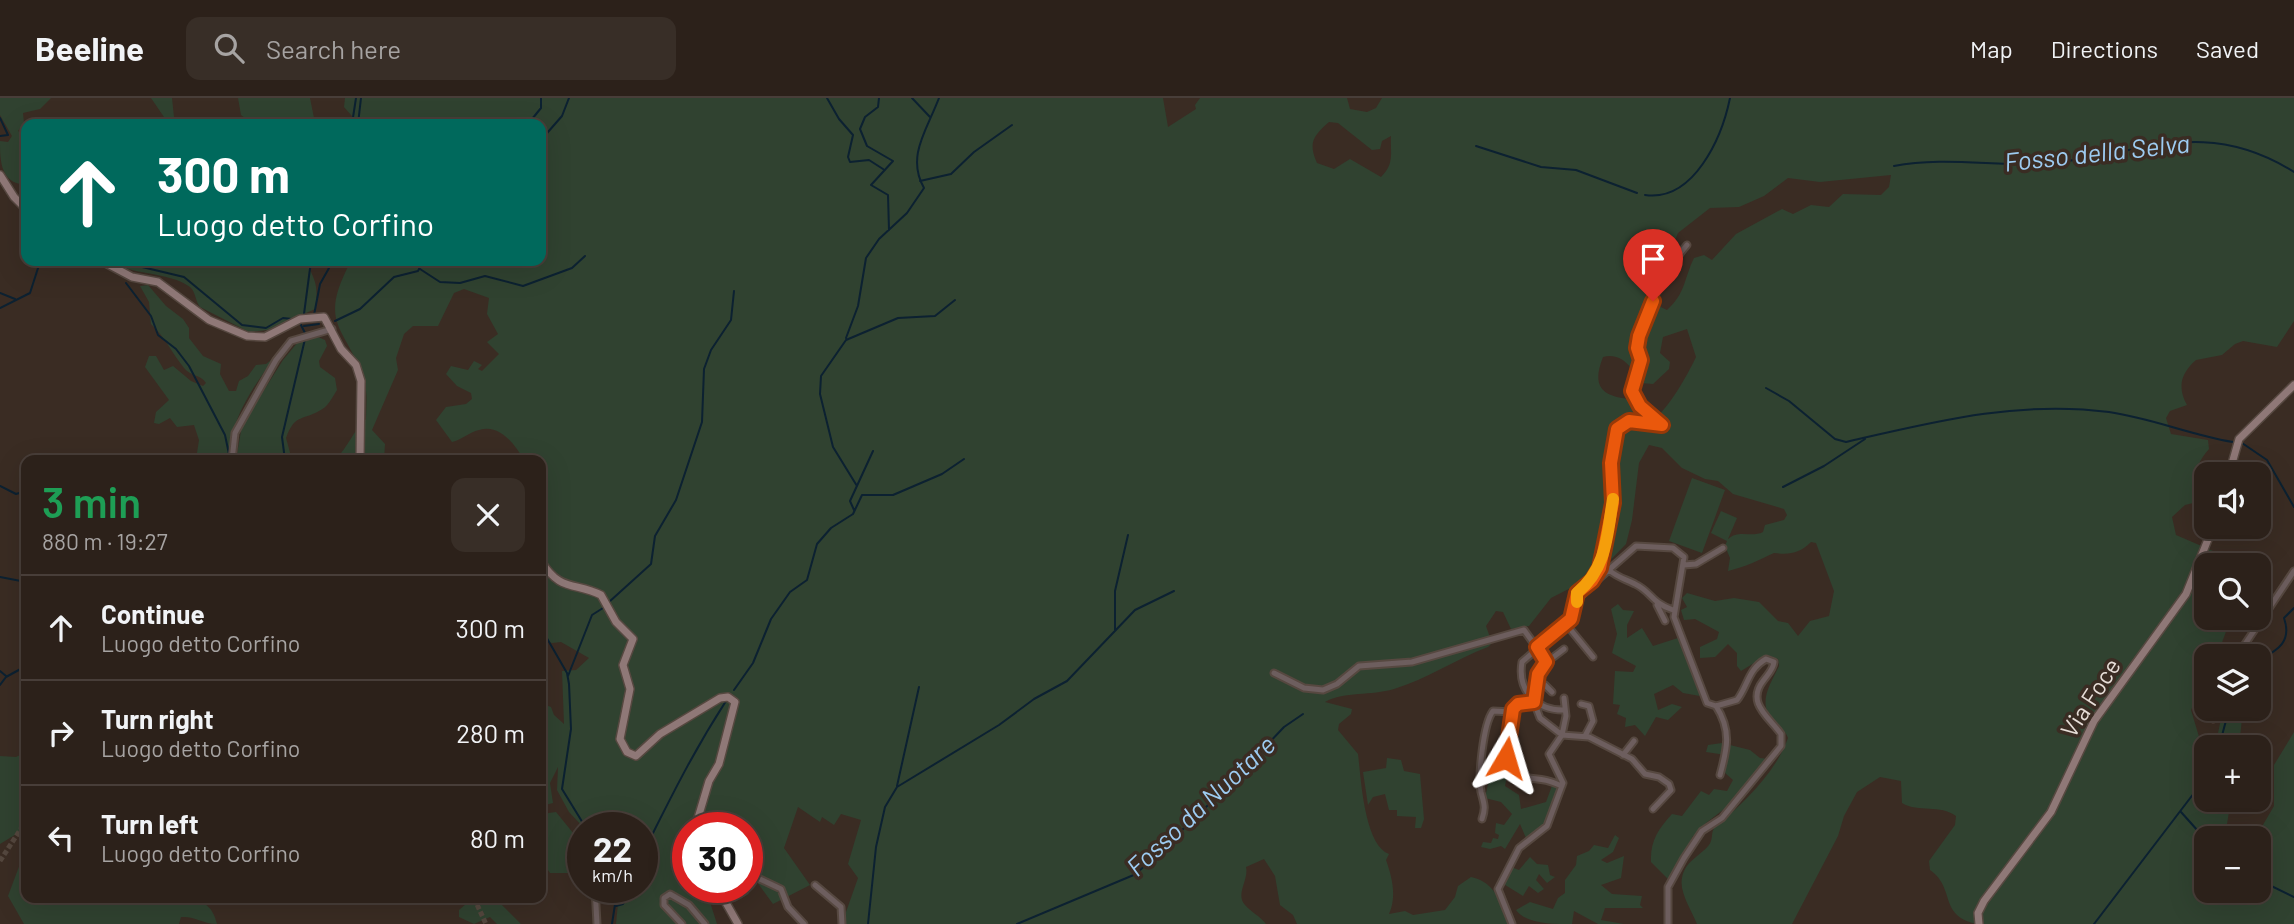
<!DOCTYPE html>
<meta charset="utf-8">
<style>
body{margin:0;font-family:Barlow,sans-serif;background:#382e27;color:#f1f3f6;height:100vh;display:flex;flex-direction:column;font-size:26px;white-space:nowrap}
*{box-sizing:border-box;margin:0}
p{font-size:23px;color:#a6a3a2}
.icon{flex:none;width:38px;height:38px;fill:none;stroke:currentColor;stroke-width:2;stroke-linecap:round;stroke-linejoin:round}
.map{position:relative;flex:1;overflow:hidden}
.drawer{position:absolute;left:21px;top:357px;width:525px;height:448px;display:flex;flex-direction:column;background:#2c211a;border-radius:14px;box-shadow:0 7px 28px #0002,0 0 0 2px #483e39}
.drawer>*{flex:none}
.banner{position:absolute;left:21px;top:21px;width:525px;height:147px;border-radius:14px;box-shadow:0 7px 28px #0002,0 0 0 2px #483e39;background:#00695c;color:#fff;overflow:hidden}
.controls{position:absolute;left:2194px;top:364px;display:grid;gap:14px}
.controls a{display:grid;place-items:center;width:77px;height:77px;border-radius:14px;background:#2c211a;box-shadow:0 7px 28px #0002,0 0 0 2px #483e39;font-size:35px}
.speed{position:absolute;left:567px;top:714px;display:flex;gap:14px;font-size:35px;font-weight:700;text-align:center}
.speed>*{display:grid;place-content:center;width:91px;height:91px;border-radius:50%;background:#2c211a;box-shadow:0 7px 28px #0002,0 0 0 2px #483e39;line-height:1}
.speed small{font-size:18px;font-weight:400}
.speed .limit{border:10px solid #d22;background:#fff;color:#111}
.pin{position:absolute;display:grid;place-items:center;width:60px;height:60px;color:#fff;margin:-72px -30px;border-radius:50% 50% 50% 0;rotate:-45deg;box-shadow:0 0 7px #0007}
.pin .icon{rotate:45deg}
.me{position:absolute;width:77px;margin:-38px;rotate:7deg;stroke-linejoin:round;filter:drop-shadow(0 0 5px #0008)}
.turn{display:flex;align-items:center;gap:24px;height:147px;padding:0 21px;font-size:32px}
.turn .icon{width:91px;height:91px;stroke-width:2.5}
.turn b{display:block;font-size:49px;line-height:60px}
.round{display:grid;place-items:center;flex:none;width:74px;height:74px;border-radius:14px;background:#382e27}
.headline{display:flex;align-items:center;justify-content:space-between;height:119px;padding:0 21px}
h1{font-size:42px;font-weight:600;line-height:52px;color:#1e9e55}
ul{padding:0;list-style:none}
li{display:flex;align-items:center;gap:21px;height:105px;padding:0 21px;border-top:2px solid #483e39}
li div{flex:1}
li b{display:block;font-size:26px}
li em{font-style:normal}
header{display:flex;align-items:center;gap:42px;box-sizing:border-box;height:98px;padding:0 35px;background:#2c211a;border-bottom:2px solid #483e39}
header strong{font-size:33px}
nav{display:flex;gap:38px;margin-inline-start:auto;font-size:24px}
.search{width:490px;height:63px;background:#382e27;display:flex;align-items:center;gap:18px;box-sizing:border-box;padding:0 24px;border-radius:14px;color:#a6a3a2;font-size:26px}
.map>svg:first-child{display:block}
</style>
<header>
<strong>Beeline</strong>
<div class="search"><svg class="icon" aria-label="search" viewBox="0 0 24 24"><circle cx="10" cy="10" r="6"/><path d="M15 15l6 6"/></svg>Search here</div>
<nav><a>Map</a><a>Directions</a><a>Saved</a></nav>
</header>
<div class="map">
<svg width="2294" height="826" viewBox="0 0 2294 826">
<rect width="100%" height="100%" fill="#3a2c23"/>
<path fill="#304230" fill-rule="evenodd" d="M0,0H51L40,11L23,15L24,25L18,33L26,38V82L20,86C0,82 0,60 0,43L8,44L12,38L0,17Z
M151,0H172L174,19H164Z
M238,0H310L315,25L253,26L241,17Z
M345,0H1163L1168,29L1196,11L1195,7L1200,0H1347L1350,11L1367,14L1376,10L1382,0H2294V223L2277,249L2243,243L2235,246L2222,257L2196,262C2181,275 2177,289 2187,307L2170,313L2166,320L2171,336L2208,342L2209,351C2187,376 2204,382 2193,405L2185,407L2172,419L2176,437L2241,465L2207,467V520H2231L2217,558H2207V580L2191,612L2200,642L2217,640L2223,611H2243L2239,649H2207V702H2231L2227,726L2260,732L2274,708V667L2294,634V826H1976C1938,817 1956,790 1930,772L1929,763L1955,727L1956,718C1940,706 1919,715 1902,705L1901,683L1880,679L1857,694L1844,718L1838,738L1792,826H1697C1692,813 1679,794 1682,780C1685,763 1699,759 1709,747C1714,740 1710,733 1716,728C1743,706 1776,674 1788,640C1785,632 1782,632 1776,627C1756,606 1769,589 1779,568L1778,561L1767,557L1741,573L1737,568V555L1728,546L1715,559L1700,560V549L1717,541L1719,534L1695,521L1684,522L1681,512L1687,509L1682,500L1687,495L1715,503L1734,500L1759,504L1778,523L1788,525L1798,538L1810,523L1829,518L1834,493L1816,445L1811,444C1800,455 1790,457 1774,455C1759,462 1745,469 1728,473L1730,460L1725,448L1727,443L1711,435L1721,413L1737,420L1728,441C1739,431 1751,440 1763,434L1765,427L1784,422L1787,417L1784,411L1733,396L1718,383L1705,381L1682,370L1662,350L1649,347L1639,365L1632,422L1626,446L1596,477L1551,500L1529,528L1511,531L1503,514L1496,513L1486,528L1492,545L1488,549C1456,561 1427,581 1394,591C1371,598 1345,593 1325,604L1352,611L1351,616L1339,626L1338,632L1358,656C1361,680 1364,747 1389,756L1386,762C1392,779 1397,798 1389,816L1405,813L1413,817L1445,812L1455,799L1458,788L1471,779C1497,785 1499,804 1509,826H1297L1293,817L1280,807L1275,778L1264,761L1246,769C1249,782 1235,796 1245,807C1251,814 1260,818 1266,826H846V814L858,780L848,766L861,722L841,716L834,727L822,719L820,724L798,709L784,750L810,787L773,806L757,784L747,790L749,796L734,804L726,794L710,804L717,826H616L618,805L605,789H642V730H584L569,714L557,692L558,669L550,685L553,705L541,708V605L551,609L554,617L564,626L562,573L576,572L589,560L561,544L552,545L541,541V362H524C515,347 500,325 479,332C469,334 462,342 452,344L436,322L446,309L466,306L472,301L471,295L457,288L446,276L451,268L468,272L474,263L482,267L478,271L482,273L499,256L487,244L498,236L487,216L489,200L464,191L454,195L438,228H413L404,236L396,260L398,272L372,332L385,346L384,362H335C348,349 353,333 366,321C366,308 368,296 364,283C347,228 316,228 351,163H541V26H359L344,9ZM1329,24L1338,25L1372,52L1380,51L1382,43L1391,38C1390,55 1395,65 1381,79L1350,61L1334,71L1317,65C1308,45 1313,38 1329,24ZM1891,77L1889,89L1881,97L1843,96L1829,109L1811,107L1793,116L1782,111L1736,136L1712,162L1704,157L1694,160C1684,180 1686,195 1667,212L1650,204L1678,135L1710,110L1739,109L1764,98L1788,80L1820,84ZM1687,231L1696,259C1687,278 1669,310 1654,321L1637,311L1630,301C1600,298 1592,287 1603,259C1623,254 1632,271 1641,285L1653,286L1669,271L1670,264L1660,255L1663,239ZM688,730H747V789H688ZM2207,740H2259V793H2207Z
M111,163H289L298,169L309,170C317,185 318,193 315,211L268,232L249,234L200,209C195,203 196,194 190,189C168,173 127,177 111,163Z
M148,187L166,208L183,221L189,230V240L203,258L221,266L220,276L229,293H236L239,283L248,278L256,267L266,266L275,259C253,289 229,323 229,362H217L213,356L197,355L199,342L194,327L177,329L170,320L159,326L154,325L156,314L169,302L145,269L149,258H156L164,272L173,268L191,283L203,288L206,285C200,276 190,278 184,270C172,255 165,239 151,226L149,204L140,188Z
M318,239L325,242L327,248L319,263L320,269L335,280L337,292C332,300 328,309 319,313C301,323 295,316 286,340L292,362H236L242,327L283,262L298,244Z
M1692,380L1725,392L1702,455L1669,443Z
M1618,506L1623,512L1634,513L1627,527V540L1642,530L1653,548L1678,540L1700,598L1683,595L1673,587L1654,596L1658,612L1672,606L1682,609L1668,622L1656,619L1645,638L1635,627L1625,629L1626,620L1617,616L1620,607L1613,606L1615,573L1633,574L1636,568L1612,555L1617,536L1611,511Z
M1722,645L1750,652L1760,660L1768,661L1732,705L1706,725L1695,740L1693,738L1669,782L1651,764C1650,744 1658,731 1672,716L1682,718L1701,693L1709,697L1714,691L1727,693L1733,682L1724,674L1726,657L1706,654L1708,647Z
M26,654V730L0,746V658L16,659Z
M1387,660L1401,662L1404,673L1420,676L1424,721L1421,730H1415L1416,719L1397,718V712H1389L1385,696L1373,699L1368,707L1363,674L1386,670Z
M1492,668L1508,672L1505,688L1519,697L1521,711L1546,704L1553,685L1561,690C1553,713 1548,728 1526,740L1520,726L1505,751L1501,748L1490,751L1481,749L1483,744L1491,745L1493,740L1498,741L1499,737L1495,735L1496,725L1504,727L1512,716L1501,704L1485,700Z
M556,714L578,741L580,758L574,764L581,777L578,782L571,775H550L541,762V716Z
M1615,737L1619,740L1613,754L1601,762L1607,765L1624,758L1621,780L1601,787L1612,796L1642,798L1640,807L1643,810H1605L1601,822L1624,826H1598L1574,813L1572,826C1552,826 1526,826 1516,812L1530,804L1553,811L1558,800L1565,795V782L1576,767L1577,758L1589,753L1594,747L1608,750Z
M26,750V800H191C207,805 213,810 217,826C203,826 195,818 181,819L179,826H24L8,798Z
M1530,759L1537,766L1548,767L1550,777L1555,779L1547,785L1539,776L1536,782L1544,791L1538,795L1529,788L1523,798L1502,785L1511,769L1519,772Z
M473,800H485L501,806L521,826H497L490,819L474,826L459,819V812Z"/>
<g fill="none" stroke-linecap="round" stroke-linejoin="round">
<path stroke="#0c2131" stroke-width="2" d="M827,0L839,21L853,37L848,59L850,64L869,62L883,71
M879,0L878,9L865,19L860,31L867,48L893,63L871,87L888,97L889,132
M912,0L930,19
M0,20L8,37L0,38
M352,26L356,0
M358,26L361,0
M528,26L541,10V0
M541,42L562,18L569,0
M1476,48L1541,69L1576,72L1637,95
M1894,68C1939,59 1988,67 2034,66C2133,62 2199,14 2294,74
M920,83L951,76L974,54L1012,27
M1645,97C1694,104 1722,39 1730,0
M93,163L96,164
M117,163L184,179L242,227L266,230L283,220L292,221
M420,171L440,184L460,185L485,178L523,188L572,170L585,158
M126,185L151,218L158,237L176,251L189,268L225,337L230,361
M0,195L15,201
M0,210L30,195L39,167L44,163
M304,216L311,163
M314,217L320,186L333,163
M335,223L360,211L394,179L418,173L423,163
M300,225L305,235
M304,228L319,226
M846,240L858,208L866,160L879,141L907,115L924,90C906,58 927,32 939,0
M1766,290L1789,303L1835,341L1846,344C1933,324 2018,302 2109,314C2151,320 2191,337 2233,344
M2242,345L2267,362L2294,409
M285,359L290,356
M173,362L186,358L192,362
M285,362L282,339L305,241
M0,388L16,396L26,393
M857,388L833,349L820,296L821,278L846,242L898,220L935,218L955,202
M1783,389L1824,368L1865,341
M854,412L850,403L873,353
M0,479L26,484
M609,504L651,466L655,438L676,402L702,324L704,271L711,252L731,222L734,193
M541,530L567,575L569,586L571,631L562,691L586,730
M1115,532V493L1128,437
M2259,562C2279,552 2292,543 2284,520L2294,510
M0,573L6,578
M568,578L592,517L603,510
M0,587L6,579L26,568
M734,592L753,565L771,521L790,494L807,482L817,446L831,430L853,416L862,397H893L942,376L964,361
M2219,649L2229,611
M897,688L919,589
M2181,714L2207,743
M642,775C649,761 647,746 654,733C677,687 697,648 726,603
M2259,782L2294,799
M607,789L616,800L612,826
M616,808L623,806L634,789
M868,826L876,749L885,709L897,689L999,627L1034,601L1067,583L1135,512L1174,493
M1017,826L1136,776L1229,687L1284,629L1303,616
M2094,826L2207,678"/>
<path stroke="#54473e" stroke-width="5" stroke-dasharray="5 2.5" stroke-linecap="butt" d="M0,763L26,723
M474,800L486,826"/>
<defs>
<path id="street" d="M232,362L235,335L276,262L291,243L332,231
M1684,467L1696,466L1723,450
M1609,472C1618,480 1626,481 1635,486C1652,494 1650,504 1673,512
M1577,503V495C1622,459 1609,383 1617,331L1629,323L1662,327C1657,319 1650,317 1644,311C1626,297 1634,280 1641,262C1631,234 1667,169 1687,147
M1657,507L1665,523
M1566,526L1593,559
M1564,551L1543,567L1535,585L1534,604L1540,620L1562,637L1589,639L1632,661L1645,676L1659,679L1669,686L1671,692L1653,711
M2237,558L2294,473
M1274,575L1304,590L1323,592L1337,586L1359,568L1412,564L1524,532L1547,564
M1545,587L1552,594
M1534,604L1519,606L1513,611L1505,658L1517,678C1538,683 1540,678 1562,688
M1581,606L1589,608L1593,623L1585,638
M1716,608C1732,633 1727,651 1720,677
M1565,612C1537,613 1517,593 1522,564L1571,521L1577,503L1587,491L1636,448L1673,450L1684,459L1674,519L1707,605L1716,608L1737,602C1748,588 1748,571 1766,561L1774,564C1773,572 1768,576 1763,583C1746,605 1769,619 1781,636V648L1722,720L1702,733L1684,760L1668,789V826
M2213,621L2216,611
M1623,657L1634,643
M1482,721C1486,709 1484,706 1481,694C1478,679 1483,626 1493,613L1512,614
M747,775L781,791L788,809L804,826
M815,787L841,809L842,826
M595,789L597,826
M682,826L664,807V800L670,796L689,807L705,826
M1512,826L1498,791L1519,750L1547,728L1563,685L1549,656L1562,637L1566,618L1564,600"/>
<path id="secondary" d="M0,77L14,99L26,111
M102,163L132,179L158,184L209,222L247,238L265,239L300,221L324,219L341,251L356,267L361,283L360,362
M2229,376L2239,341L2294,287
M541,463C560,494 575,484 601,497L616,524L633,541L623,567L630,591L620,641L627,654L636,658L660,636L720,600L728,599L735,604L719,666L709,683L695,730
M717,789L738,826
M1979,826L1978,815L1984,803L2051,714L2094,623L2186,496L2213,429"/>
</defs>
<use href="#street" stroke="#564840" stroke-width="9"/>
<use href="#secondary" stroke="#564840" stroke-width="10"/>
<use href="#street" stroke="#6d5e5e" stroke-width="5"/>
<use href="#secondary" stroke="#8f7877" stroke-width="7"/>
</g>
<g fill="none" stroke-linecap="round" stroke-linejoin="round">
<defs>
<path id="route" d="M1506,660L1513,611L1518,606L1534,604L1538,576L1546,564L1537,549L1571,521L1577,495L1592,483L1600,470L1613,405L1611,365L1617,331L1629,323L1662,327L1640,308L1632,293L1641,262L1637,250L1639,238L1653,203"/>
</defs>
<use href="#route" stroke="#983908" stroke-width="18"/>
<use href="#route" stroke="#ea580c" stroke-width="12"/>
<path stroke="#f59e0b" stroke-width="12" d="M1577,504V495C1607,470 1607,437 1613,401"/>
</g>
<g text-anchor="middle" stroke-width="7" stroke-linejoin="round" paint-order="stroke">
<g font-size="24" fill="#e7ded8" stroke="#3a2c23">
<text transform="translate(2091 600) rotate(-57)" y="8">Via Foce</text>
</g>
<g font-size="26" font-style="italic" fill="#9dcbf1" stroke="#3a2c23">
<text transform="translate(2097 55) rotate(-6)" y="9">Fosso della Selva</text>
<text transform="translate(1201 708) rotate(-43)" y="9">Fosso da Nuotare</text>
</g>
</g>
</svg>
<div class="controls">
<a><svg class="icon" aria-label="sound" viewBox="0 0 24 24"><path d="M4 9h4l5-4v14l-5-4H4zM17 9q2 3 0 6"/></svg></a>
<a><svg class="icon" aria-label="search" viewBox="0 0 24 24"><circle cx="10" cy="10" r="6"/><path d="M15 15l6 6"/></svg></a>
<a><svg class="icon" aria-label="layers" viewBox="0 0 24 24"><path d="M12 4l9 5-9 5-9-5zM3 14l9 5 9-5"/></svg></a>
<a>+</a>
<a>−</a>
</div>
<div class="speed"><div>22<small>km/h</small></div><div class="limit">30</div></div>
<div class="pin" style="left:1653px;top:203px;background:#d93025"><svg class="icon" aria-label="arrive" viewBox="0 0 24 24"><path d="M6 21V4h12l-3 4 3 4H6"/></svg></div>
<svg class="me" style="left:1506px;top:660px" viewBox="-20 -20 40 40"><path d="M0-17L14 15 0 8-14 15z" fill="#ea580c" stroke="#fff" stroke-width="4"/></svg>
<div class="banner">
<div class="turn"><svg class="icon" aria-label="ahead" viewBox="0 0 24 24"><path d="M12 20V5M6 11l6-6 6 6"/></svg><div><b>300 m</b>Luogo detto Corfino</div></div>
</div>
<section class="drawer">
<div class="headline"><div><h1>3 min</h1><p>880 m · 19:27</p></div><a class="round"><svg class="icon" aria-label="close" viewBox="0 0 24 24"><path d="M6 6l12 12M18 6L6 18"/></svg></a></div>
<ul>
<li><svg class="icon" aria-label="ahead" viewBox="0 0 24 24"><path d="M12 20V5M6 11l6-6 6 6"/></svg><div><b>Continue</b><p>Luogo detto Corfino</p></div><em>300 m</em></li>
<li><svg class="icon" aria-label="right" viewBox="0 0 24 24"><path d="M7 20v-9h11M14 6l5 5-5 5"/></svg><div><b>Turn right</b><p>Luogo detto Corfino</p></div><em>280 m</em></li>
<li><svg class="icon" aria-label="left" viewBox="0 0 24 24"><path d="M17 20v-9H6M10 6l-5 5 5 5"/></svg><div><b>Turn left</b><p>Luogo detto Corfino</p></div><em>80 m</em></li>
</ul>
</section>
</div>
